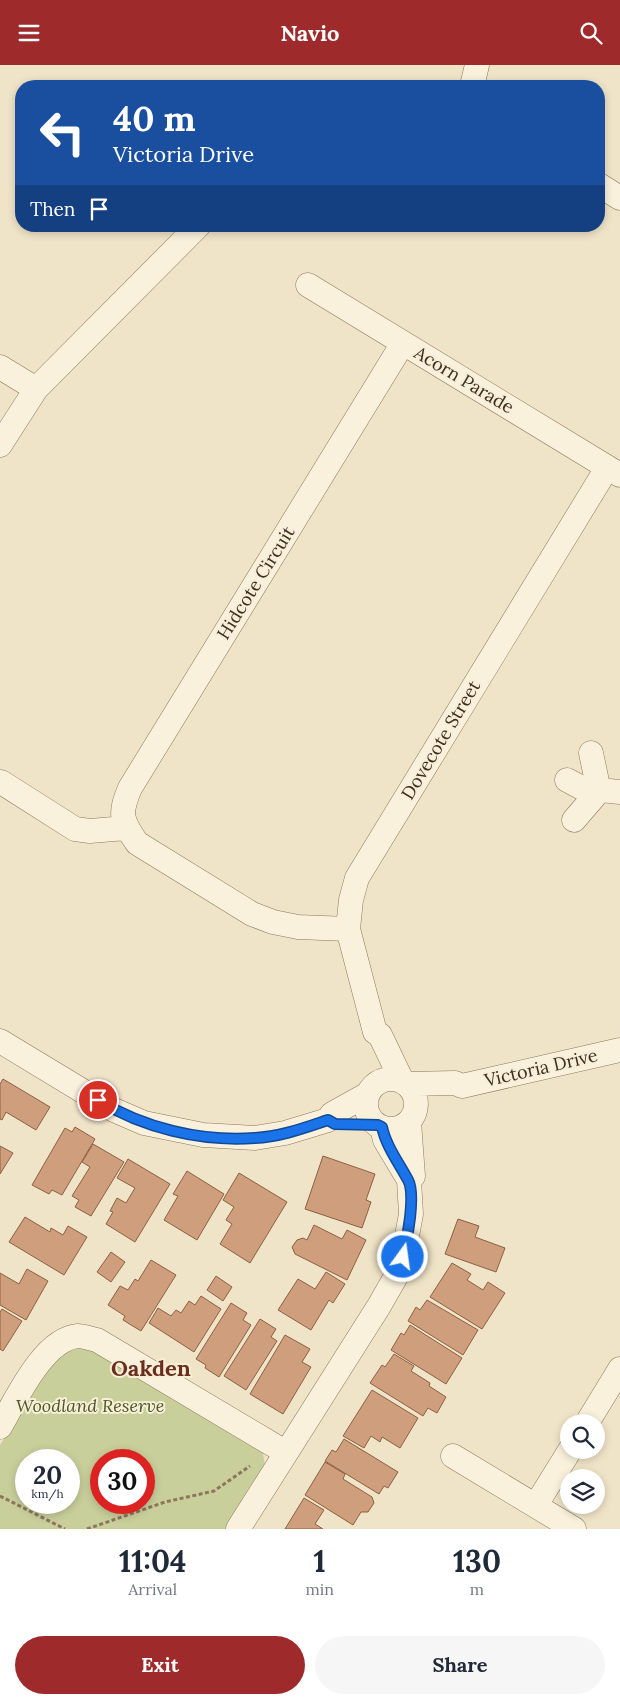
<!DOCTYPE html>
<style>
body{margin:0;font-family:Lora,serif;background:#f6f6f7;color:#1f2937;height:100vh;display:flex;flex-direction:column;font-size:19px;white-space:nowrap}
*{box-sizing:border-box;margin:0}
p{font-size:16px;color:#747a83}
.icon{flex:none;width:28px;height:28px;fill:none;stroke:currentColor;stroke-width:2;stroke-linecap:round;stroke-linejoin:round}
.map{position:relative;height:1464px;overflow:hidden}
.details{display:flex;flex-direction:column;background:#fff;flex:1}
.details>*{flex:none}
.hud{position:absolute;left:15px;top:15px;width:590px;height:152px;border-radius:20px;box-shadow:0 2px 8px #0003;background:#1a4fa0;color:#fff;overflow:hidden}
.buttons{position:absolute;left:560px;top:1349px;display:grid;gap:10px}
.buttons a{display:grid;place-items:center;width:45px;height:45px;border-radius:50%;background:#fff;box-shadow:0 2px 8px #0003;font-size:25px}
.speed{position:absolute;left:15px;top:1384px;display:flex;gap:10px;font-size:25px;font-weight:700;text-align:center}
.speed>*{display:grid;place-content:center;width:65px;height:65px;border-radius:50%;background:#fff;box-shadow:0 2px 8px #0003;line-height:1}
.speed small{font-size:12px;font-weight:400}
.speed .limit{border:8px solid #d22;background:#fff;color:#111}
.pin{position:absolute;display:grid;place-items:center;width:42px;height:42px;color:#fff;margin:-21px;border:2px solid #fff;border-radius:50%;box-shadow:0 1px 5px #0007}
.me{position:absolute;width:55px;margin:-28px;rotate:14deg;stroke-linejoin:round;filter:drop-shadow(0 0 4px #0008)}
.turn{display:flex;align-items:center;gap:18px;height:105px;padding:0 15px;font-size:22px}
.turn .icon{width:65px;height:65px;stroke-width:2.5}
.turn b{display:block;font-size:35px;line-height:42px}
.then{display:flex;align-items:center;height:48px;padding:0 15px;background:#0003;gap:10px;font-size:19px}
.eta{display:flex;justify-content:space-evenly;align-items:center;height:85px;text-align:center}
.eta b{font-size:30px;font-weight:700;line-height:35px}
.primary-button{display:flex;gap:10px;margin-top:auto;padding:10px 15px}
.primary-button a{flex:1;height:58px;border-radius:30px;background:#9e2a2b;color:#fff;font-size:20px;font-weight:700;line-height:58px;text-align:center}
.primary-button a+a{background:#f6f6f7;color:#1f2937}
header{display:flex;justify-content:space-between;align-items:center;height:65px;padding:0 15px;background:#9e2a2b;color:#fff;font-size:22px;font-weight:700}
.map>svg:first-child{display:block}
</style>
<header><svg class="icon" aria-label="menu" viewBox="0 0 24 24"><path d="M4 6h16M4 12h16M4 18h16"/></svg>Navio<svg class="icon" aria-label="search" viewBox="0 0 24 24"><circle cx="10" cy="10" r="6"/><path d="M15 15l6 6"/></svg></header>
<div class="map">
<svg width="620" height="1464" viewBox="0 0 620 1464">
<rect width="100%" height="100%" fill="#f0e4c8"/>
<path fill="#c9cf9b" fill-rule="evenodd" d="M85,1282L106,1287L262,1384L265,1400L229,1464H0V1380L54,1294L69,1283ZM26,1395H69V1438H26ZM101,1395H144V1438H101Z"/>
<path fill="#cf9f7d" stroke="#8d5f41" d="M3,1014L50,1042L36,1065L6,1047L2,1055L0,1054V1019Z
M75,1062L95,1074L62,1130L52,1125L49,1129L32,1120L65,1063L72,1067Z
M93,1079L124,1097L91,1151L75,1142L79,1135L72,1131L90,1102L82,1097Z
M0,1081L13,1088L0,1109Z
M323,1091L375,1109L366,1135L371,1137L362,1163L305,1144Z
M128,1094L170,1119L135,1177L106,1159L113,1147L110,1146L117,1133L126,1138L135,1123L117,1113Z
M187,1106L224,1129L197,1175L164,1155L178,1131L173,1129Z
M239,1108L287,1137L250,1198L220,1179L232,1159L226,1155L234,1142L223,1135Z
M25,1152L50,1167L51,1163L63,1170L68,1161L87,1172L64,1210L9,1177Z
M458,1154L479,1161L475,1172L505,1183L496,1207L445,1189Z
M314,1160L342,1174L347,1165L366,1175L347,1215L295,1189L292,1182L297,1175L303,1173L307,1175Z
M111,1187L125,1197L111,1217L97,1207Z
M151,1195L176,1210L141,1266L123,1255L125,1251L108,1240L120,1221L128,1225L135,1214L138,1216Z
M452,1198L471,1209L467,1215L483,1225L488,1217L505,1228L482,1264L430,1232Z
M27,1204L48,1216L26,1255L0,1240V1208L19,1219Z
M326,1207L345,1219L333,1238L329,1235L311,1265L278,1245L298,1214L315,1224Z
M216,1211L232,1222L223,1236L207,1225Z
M201,1231L221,1244L194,1287L149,1258L158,1243L171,1251L176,1245L181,1248L189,1236L195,1240Z
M427,1235L478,1265L463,1290L408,1256L416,1242L420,1245Z
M231,1238L247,1248L243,1255L251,1260L219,1312L205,1303L206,1300L196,1294Z
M2,1244L22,1256L3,1286L0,1284V1247Z
M260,1254L276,1264L271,1272L277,1276L246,1325L224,1311Z
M410,1260L462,1293L446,1319L391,1285L401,1268L404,1270Z
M285,1270L310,1284L302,1297L311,1302L283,1349L250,1329Z
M394,1289L414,1301L411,1306L430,1318L429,1321L446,1332L437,1348L428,1343L423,1351L370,1318L382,1300L385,1302Z
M372,1325L418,1353L400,1383L382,1372L380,1377L371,1371L364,1383L343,1371Z
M344,1374L398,1407L388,1423L384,1421L379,1429L325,1396L332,1385L336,1387Z
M325,1397L345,1409L343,1414L372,1432L374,1438L368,1447H361L353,1460L305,1430Z
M304,1433L324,1445L315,1459L323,1464H285Z"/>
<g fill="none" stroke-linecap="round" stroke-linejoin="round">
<defs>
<path id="minor" d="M472,21L477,0
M599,120L620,133
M308,220L620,410
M0,302L36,324L0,380
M36,324L198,161
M567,715L582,723L620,727
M1,717L75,764L90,766L126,763
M574,755L599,726L591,688
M348,864L298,862L273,857L252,849L137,778C121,755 119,749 130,723L403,278
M0,976L114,1045L144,1058L203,1070L255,1073L285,1068L328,1055L332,1049L368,1029
M366 1039a25 25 0 1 1 50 0a25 25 0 1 1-50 0Z
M402,1016L380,970L375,967L348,864L351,835L357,813L607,403
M406,1019L455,1018L462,1021L620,985
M409,1057L413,1111L410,1114
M587,1358L620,1304
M0,1362C16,1335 43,1274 78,1271C84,1271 91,1274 97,1275L285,1387
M453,1391L574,1464
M536,1440L570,1385
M238,1464L379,1241L395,1213L403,1192L411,1149L409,1115L385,1075L382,1063"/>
</defs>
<use href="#minor" stroke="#8d765c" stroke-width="25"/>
<path stroke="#8d765c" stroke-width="3" stroke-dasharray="4 2.5" stroke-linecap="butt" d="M0,1431L65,1464
M87,1464L165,1437L214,1426L250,1401"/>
<use href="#minor" stroke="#faf1dc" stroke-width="24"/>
</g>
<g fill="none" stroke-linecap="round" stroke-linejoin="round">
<defs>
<path id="route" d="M98,1035C143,1063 201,1077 255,1073C280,1072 304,1063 328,1055L335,1059L378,1060L382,1062C386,1081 399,1098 408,1115C416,1129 407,1176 403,1192"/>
</defs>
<use href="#route" stroke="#114b97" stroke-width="12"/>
<use href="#route" stroke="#1a73e8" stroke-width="9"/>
</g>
<g text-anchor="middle" stroke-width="4" stroke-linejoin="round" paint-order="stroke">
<g font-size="18" fill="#3d2e20" stroke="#f7eed8">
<text transform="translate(464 315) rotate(31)" y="6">Acorn Parade</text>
<text transform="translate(256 518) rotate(-58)" y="6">Hidcote Circuit</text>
<text transform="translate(441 675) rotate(-59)" y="6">Dovecote Street</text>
<text transform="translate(541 1003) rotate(-13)" y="6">Victoria Drive</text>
</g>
<g font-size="18" font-style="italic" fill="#4d5a26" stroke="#f7eed8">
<text x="90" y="1347">Woodland Reserve</text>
</g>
<g font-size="22" font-weight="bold" fill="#6b2e1e" stroke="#f7eed8">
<text x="151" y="1311">Oakden</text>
</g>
</g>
</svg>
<div class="buttons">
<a><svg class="icon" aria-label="search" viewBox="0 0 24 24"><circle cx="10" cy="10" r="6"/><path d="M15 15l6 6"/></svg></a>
<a><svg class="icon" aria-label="layers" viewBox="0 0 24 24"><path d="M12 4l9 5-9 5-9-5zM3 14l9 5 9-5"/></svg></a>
</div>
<div class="speed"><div>20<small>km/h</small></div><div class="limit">30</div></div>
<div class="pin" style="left:98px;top:1035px;background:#d93025"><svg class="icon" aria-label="arrive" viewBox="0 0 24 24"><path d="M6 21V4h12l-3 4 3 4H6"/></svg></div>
<svg class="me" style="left:403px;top:1192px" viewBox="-20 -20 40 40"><circle r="17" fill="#1a73e8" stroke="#fff" stroke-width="3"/><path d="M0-11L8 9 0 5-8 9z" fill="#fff"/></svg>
<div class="hud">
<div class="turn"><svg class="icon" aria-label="left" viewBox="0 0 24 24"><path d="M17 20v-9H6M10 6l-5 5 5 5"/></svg><div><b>40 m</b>Victoria Drive</div></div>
<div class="then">Then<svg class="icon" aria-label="arrive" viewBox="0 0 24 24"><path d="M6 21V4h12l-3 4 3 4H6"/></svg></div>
</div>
</div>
<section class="details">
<div class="eta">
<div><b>11:04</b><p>Arrival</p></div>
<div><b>1</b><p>min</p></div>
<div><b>130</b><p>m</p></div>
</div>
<div class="primary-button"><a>Exit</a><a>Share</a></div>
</section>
